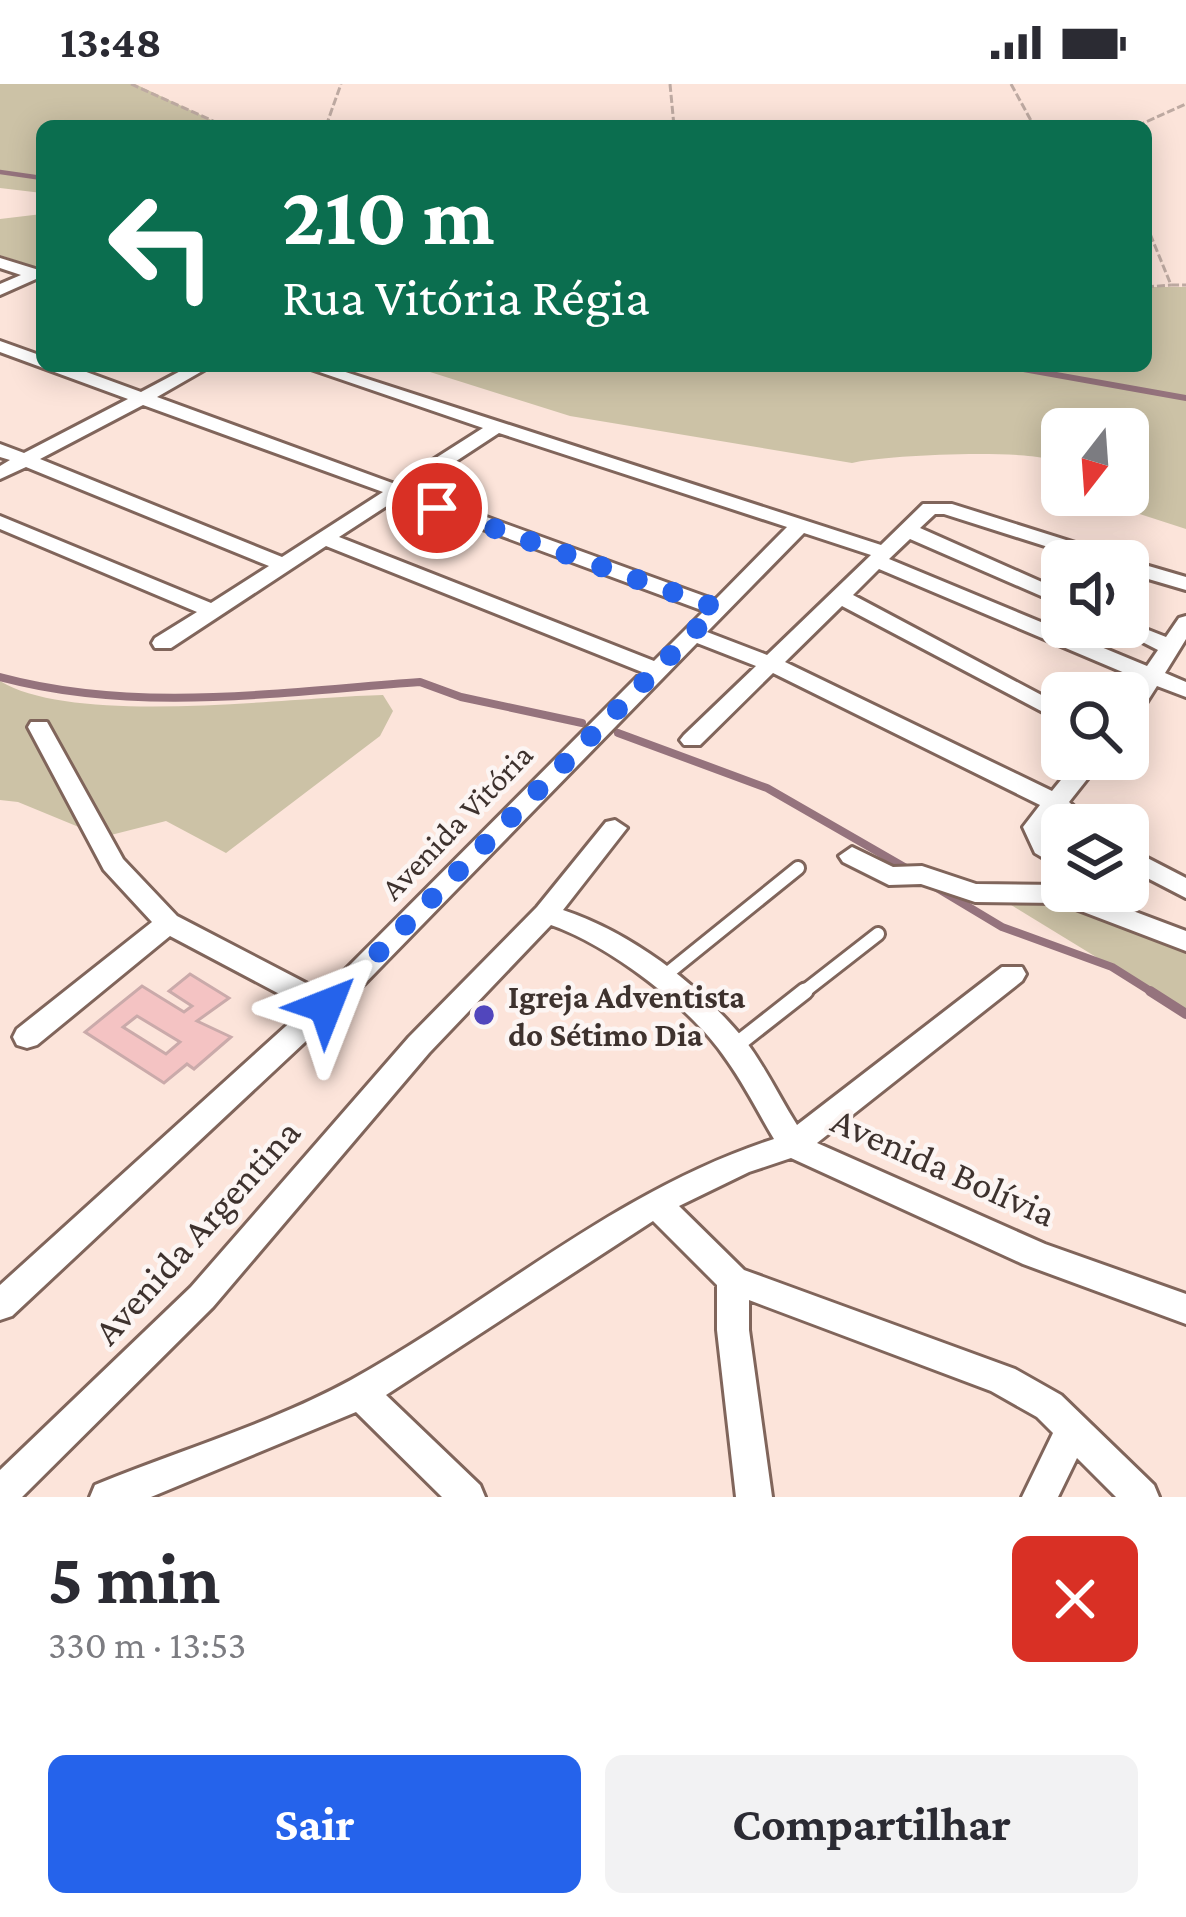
<!DOCTYPE html>
<html lang="pt">
<meta charset="utf-8">
<style>
body{margin:0;font-family:"Crimson Pro",serif;background:#f2f2f3;color:#2b2b33;height:100vh;display:flex;flex-direction:column;font-size:45px;white-space:nowrap}
*{box-sizing:border-box;margin:0}
p{font-size:39px;color:#7c7c81}
.icon{flex:none;width:66px;height:66px;fill:none;stroke:currentColor;stroke-width:2;stroke-linecap:round;stroke-linejoin:round}
.map{position:relative;height:1413px;overflow:hidden}
.drawer{display:flex;flex-direction:column;background:#fff;flex:1}
.drawer>*{flex:none}
.banner{position:absolute;left:36px;top:36px;width:1116px;height:252px;border-radius:18px;box-shadow:0 6px 30px #0003;background:#0b6e4f;color:#fff;overflow:hidden}
.needle{width:78px;rotate:197deg}
.controls{position:absolute;left:1041px;top:324px;display:grid;gap:24px}
.controls a{display:grid;place-items:center;width:108px;height:108px;border-radius:18px;background:#fff;box-shadow:0 6px 30px #0003;font-size:60px}
.pin{position:absolute;display:grid;place-items:center;width:102px;height:102px;color:#fff;margin:-51px;border:6px solid #fff;border-radius:50%;box-shadow:0 3px 12px #0007}
.me{position:absolute;width:132px;margin:-66px;rotate:45deg;stroke-linejoin:round;filter:drop-shadow(0 0 9px #0008)}
.turn{display:flex;align-items:center;gap:42px;height:252px;padding:0 48px;font-size:54px}
.turn .icon{width:156px;height:156px;stroke-width:2.5}
.turn b{display:block;font-size:84px;line-height:102px}
.round{display:grid;place-items:center;flex:none;width:126px;height:126px;border-radius:18px;background:#f2f2f3}
.summary{display:flex;align-items:center;justify-content:space-between;height:204px;padding:0 48px}
h1{font-size:72px;font-weight:700;line-height:90px}
.cta{display:flex;gap:24px;margin-top:auto;padding:24px 48px}
.cta a{flex:1;height:138px;border-radius:18px;background:#2563eb;color:#fff;font-size:48px;font-weight:700;line-height:138px;text-align:center}
.cta a+a{background:#f2f2f3;color:#2b2b33}
.status{display:flex;justify-content:space-between;align-items:center;height:84px;padding:0 60px;background:#fff;direction:ltr}
.status svg{height:33px;fill:currentColor}
.map>svg:first-child{display:block}
</style>
<div class="status"><b>13:48</b><svg viewBox="0 0 49 12"><path d="M0 12V9h3v3zM5 12V6h3v6zM10 12V3h3v9zM15 12V0h3v12zM26 1h20v11H26zM47 4h2v5h-2z"/></svg></div>
<div class="map">
<svg width="1186" height="1413" viewBox="0 0 1186 1413">
<rect width="100%" height="100%" fill="#fce4da"/>
<path fill="#ccc2a6" d="M0,0H135L224,42H42V109L0,104Z
M42,130V185L0,171V135Z
M1146,203H1186V445L1081,411H1128V345H1062V380C1042,363 882,371 852,379L570,332L411,282H1146Z
M0,597C75,643 289,613 383,611L393,627L380,652L226,769L166,737L103,753L18,718L0,716Z
M1016,810L1097,831L1186,867V928L1003,816Z"/>
<g fill="none" stroke-linecap="round" stroke-linejoin="round">
<path stroke="#95737d" stroke-width="4.5" d="M0,88L42,94"/>
<path stroke="#95737d" stroke-width="6" d="M1006,282L1186,314"/>
<path stroke="#95737d" stroke-width="8" d="M0,593C138,630 280,608 420,598L461,613L582,639
M618,649L767,704L906,784
M932,801L1002,843L1112,883L1155,910"/>
<path stroke="#95737d" stroke-width="10" d="M1150,907L1186,930"/>
</g>
<path fill="#f4c3c3" stroke="#caaaaa" stroke-width="3" fill-rule="evenodd" d="M190,890L229,914L197,937L231,953L194,985L187,980L164,999L85,948L142,902L184,928L192,922L169,907ZM137,932L180,958L166,970L123,943Z"/>
<g fill="none" stroke-linecap="round" stroke-linejoin="round">
<defs>
<path id="lane-far1" d="M663,893L798,784
M801,910L878,850"/>
<path id="lane" d="M735,962L805,907"/>
<path id="street" d="M0,174L42,187V197L36,195L0,211V200L21,191L0,184Z
M0,257L42,272V282H70L141,308L190,282H211L157,313L395,400L483,344L302,282H327L881,461L923,420H952L1120,473L1123,477H1092L944,430H935L920,444L1062,507V521L910,455L889,475L1147,582L1158,566L1113,543H1128V538L1166,553L1179,534L1186,532V555L1165,589L1186,598V613L1157,602L1136,635L1128,637V612L1139,595L879,485L853,511L1062,622V638L842,522L785,578L1052,707L1078,675H1103L1069,718L1094,741H1066L1057,733L1048,744L1054,758L1062,764V785L1035,769L1023,743L1040,721L773,589L700,661H684L680,656L684,651L756,582L697,559L336,929L12,1232L0,1236V1201L306,924L170,852L37,961L27,964L17,961L13,953L17,945L152,838L104,786L28,643L31,638H47L123,775L177,832L323,908L642,588L326,462L171,564H155L152,559L155,554L197,528L0,445V432L211,519L269,482L26,383L0,395V382L10,376L0,373V360L24,369L128,315L0,268ZM143,321L383,408L282,473L40,375ZM499,349L787,443L715,516L412,406ZM399,414L704,527L654,577L339,453ZM804,449L871,471L767,571L707,548Z
M1128,476L1186,493V506L1128,489V477H1124Z
M615,736L627,744L563,826C632,849 697,899 743,954C764,980 779,1013 797,1041L1002,883H1022L1026,890L1022,897L817,1059L1045,1160L1186,1210V1240L1023,1180L791,1074L749,1088L679,1122L744,1186L1015,1285L1061,1311L1154,1401L1159,1413H1116L1077,1374L1058,1413H1022L1053,1349L1037,1333L991,1307L749,1216V1246L772,1413H736L717,1246V1201L653,1137L386,1311L480,1401L485,1413H442L356,1328L151,1413H90L95,1401C180,1366 270,1340 351,1296C494,1217 616,1106 774,1055C758,1028 744,1000 726,975C692,924 609,861 551,841L429,969L213,1223L22,1413H0V1386L191,1203L409,953L537,823L606,738Z
M852,763L893,783L922,782L976,800L1062,801V807H1080L1186,847V867L1060,819L975,818L921,800L889,801L843,778L839,772Z
M1128,764L1186,794V814L1128,784Z"/>
</defs>
<use href="#lane-far1" stroke="#80655b" stroke-width="18"/>
<use href="#lane" stroke="#80655b" stroke-width="21"/>
<use href="#street" stroke="#80655b" stroke-width="6"/>
<path stroke="#beaaa2" stroke-width="3" stroke-dasharray="8 3" stroke-linecap="butt" d="M131,0L224,42
M670,0L674,42
M1011,0L1034,42
M326,42L341,0
M1137,42L1186,20
M1146,140L1171,201H1186
M1146,203L1171,201"/>
<use href="#lane-far1" stroke="#fff" stroke-width="12"/>
<use href="#lane" stroke="#fff" stroke-width="15"/>
<use href="#street" fill="#fff" fill-rule="evenodd"/>
</g>
<g fill="none" stroke-linecap="round" stroke-linejoin="round">
<path stroke="#2563eb" stroke-width="21" stroke-dasharray="0 37.8" d="M326,922L717,524L437,424"/>
</g>
<circle fill="#5146bd" stroke="#fcf5f3" stroke-width="4.5" cx="484" cy="931" r="12"/>
<g text-anchor="middle" stroke-width="9" stroke-linejoin="round" paint-order="stroke">
<g font-size="33" fill="#3e322e" stroke="#fcf5f3">
<text transform="translate(456 737) rotate(-46)" y="12">Avenida Vitória</text>
</g>
<g font-size="33" font-weight="bold" fill="#3e322e" stroke="#fcf5f3" text-anchor="start">
<text x="508" y="924">Igreja Adventista<tspan x="508" dy="38">do Sétimo Dia</tspan></text>
</g>
<g font-size="39" fill="#3e322e" stroke="#fcf5f3">
<text transform="translate(944 1082) rotate(24)" y="14">Avenida Bolívia</text>
<text transform="translate(196 1147) rotate(-48)" y="14">Avenida Argentina</text>
</g>
</g>
</svg>
<div class="controls">
<a><svg class="needle" viewBox="-14 -14 28 28"><path d="M0-13l5 13h-10z" fill="#e53935"/><path d="M0 13l5-13h-10z" fill="#7c7c81"/></svg></a>
<a><svg class="icon" aria-label="sound" viewBox="0 0 24 24"><path d="M4 9h4l5-4v14l-5-4H4zM17 9q2 3 0 6"/></svg></a>
<a><svg class="icon" aria-label="search" viewBox="0 0 24 24"><circle cx="10" cy="10" r="6"/><path d="M15 15l6 6"/></svg></a>
<a><svg class="icon" aria-label="layers" viewBox="0 0 24 24"><path d="M12 4l9 5-9 5-9-5zM3 14l9 5 9-5"/></svg></a>
</div>
<div class="pin" style="left:437px;top:424px;background:#d93025"><svg class="icon" aria-label="arrive" viewBox="0 0 24 24"><path d="M6 21V4h12l-3 4 3 4H6"/></svg></div>
<svg class="me" style="left:326px;top:922px" viewBox="-20 -20 40 40"><path d="M0-17L14 15 0 8-14 15z" fill="#2563eb" stroke="#fff" stroke-width="4"/></svg>
<div class="banner">
<div class="turn"><svg class="icon" aria-label="left" viewBox="0 0 24 24"><path d="M17 20v-9H6M10 6l-5 5 5 5"/></svg><div><b>210 m</b>Rua Vitória Régia</div></div>
</div>
</div>
<section class="drawer">
<div class="summary"><div><h1>5 min</h1><p>330 m · 13:53</p></div><a class="round" style="background:#d93025;color:#fff"><svg class="icon" aria-label="close" viewBox="0 0 24 24"><path d="M6 6l12 12M18 6L6 18"/></svg></a></div>
<div class="cta"><a>Sair</a><a>Compartilhar</a></div>
</section>
